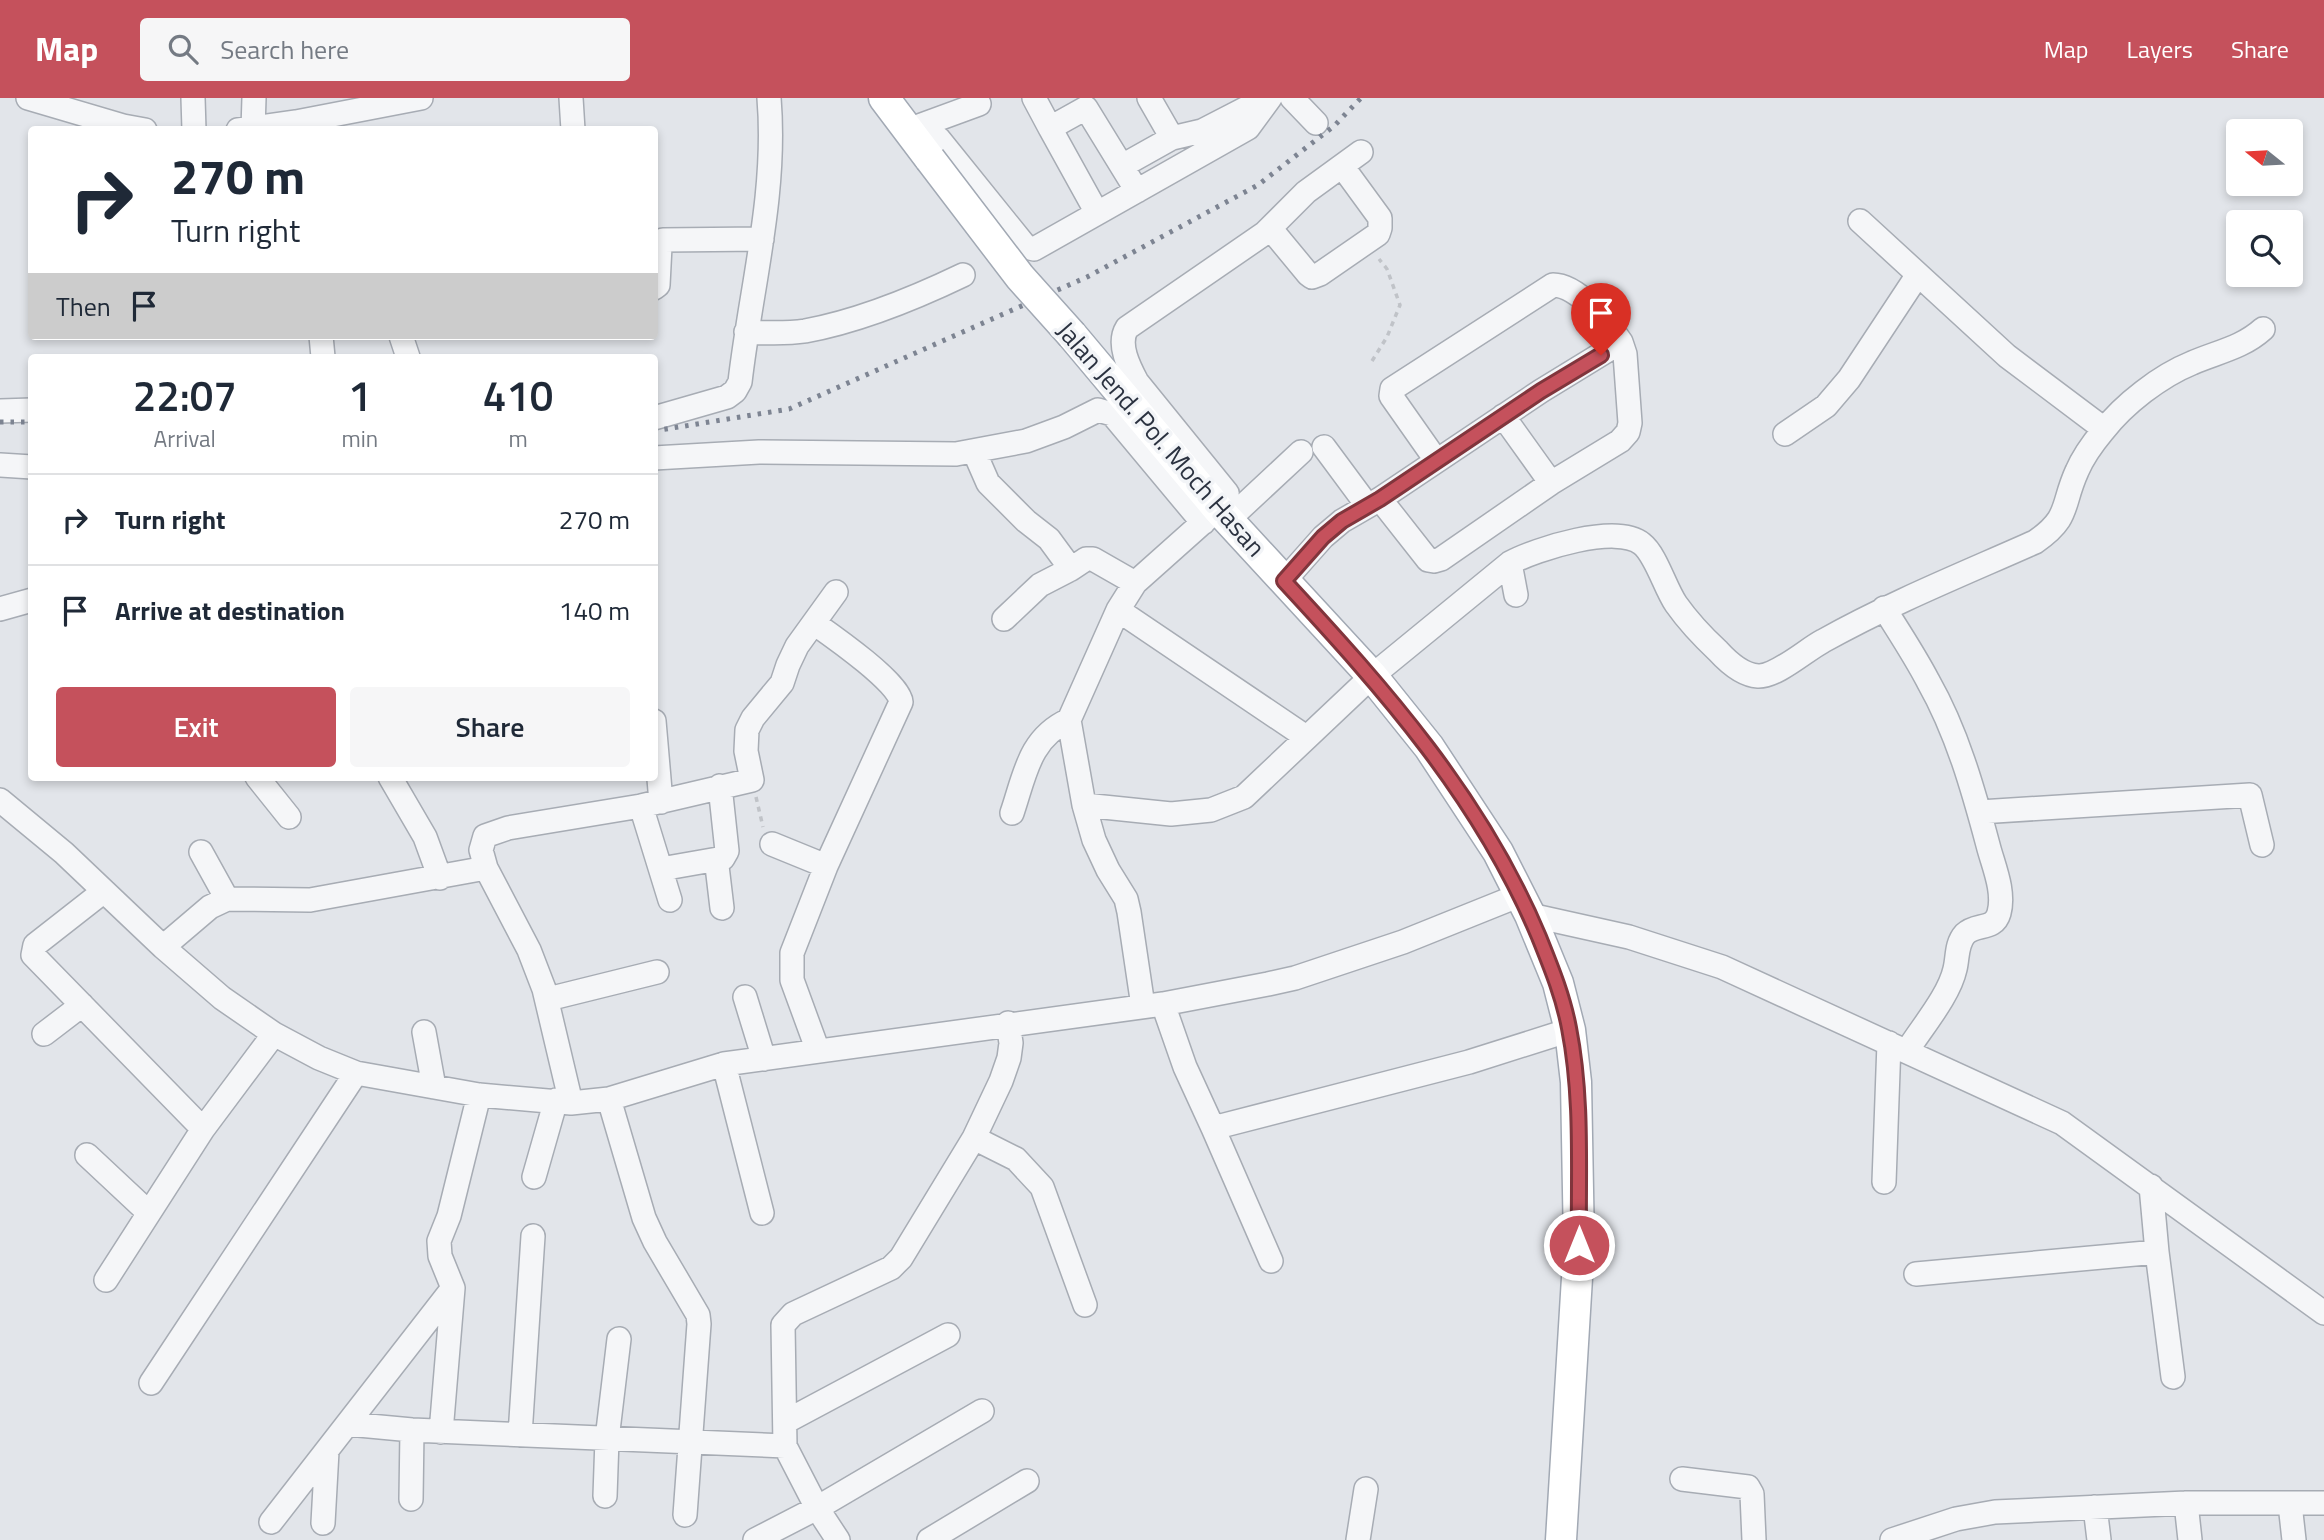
<!DOCTYPE html>
<style>
body{margin:0;font-family:"Titillium Web",sans-serif;background:#f6f6f7;color:#1f2937;height:100vh;display:flex;flex-direction:column;font-size:26px;white-space:nowrap}
*{box-sizing:border-box;margin:0}
p{font-size:23px;color:#747a83}
.icon{flex:none;width:38px;height:38px;fill:none;stroke:currentColor;stroke-width:2;stroke-linecap:round;stroke-linejoin:round}
.map{position:relative;flex:1;overflow:hidden}
.drawer{position:absolute;left:28px;top:256px;width:630px;height:427px;display:flex;flex-direction:column;background:#fff;border-radius:7px;box-shadow:0 4px 10px #0003}
.drawer>*{flex:none}
.banner{position:absolute;left:28px;top:28px;width:630px;height:214px;border-radius:7px;box-shadow:0 4px 10px #0003;background:#fff;color:#1f2937;overflow:hidden}
.needle{width:46px;rotate:288deg}
.buttons{position:absolute;left:2226px;top:21px;display:grid;gap:14px}
.buttons a{display:grid;place-items:center;width:77px;height:77px;border-radius:7px;background:#fff;box-shadow:0 4px 10px #0003;font-size:35px}
.pin{position:absolute;display:grid;place-items:center;width:60px;height:60px;color:#fff;margin:-72px -30px;border-radius:50% 50% 50% 0;rotate:-45deg;box-shadow:0 0 7px #0007}
.pin .icon{rotate:45deg}
.me{position:absolute;width:77px;margin:-38px;rotate:0deg;stroke-linejoin:round;filter:drop-shadow(0 0 5px #0008)}
.turn{display:flex;align-items:center;gap:24px;height:147px;padding:0 28px;font-size:32px}
.turn .icon{width:91px;height:91px;stroke-width:2.5}
.turn b{display:block;font-size:49px;line-height:60px}
.then{display:flex;align-items:center;height:66px;padding:0 28px;background:#0003;gap:14px;font-size:26px}
.eta{display:flex;justify-content:space-evenly;align-items:center;height:119px;text-align:center}
.eta b{font-size:42px;font-weight:600;line-height:49px}
.action{display:flex;gap:14px;margin-top:auto;padding:14px 28px}
.action a{flex:1;height:80px;border-radius:7px;background:#c5515c;color:#fff;font-size:28px;font-weight:600;line-height:80px;text-align:center}
.action a+a{background:#f6f6f7;color:#1f2937}
ul{padding:0;list-style:none}
li{display:flex;align-items:center;gap:21px;height:91px;padding:0 28px;border-top:2px solid #e0e1e3}
li div{flex:1}
li b{display:block;font-size:26px}
li em{font-style:normal}
header{display:flex;align-items:center;gap:42px;box-sizing:border-box;height:98px;padding:0 35px;background:#c5515c;color:#fff}
header strong{font-size:33px}
nav{display:flex;gap:38px;margin-inline-start:auto;font-size:24px}
.search{width:490px;height:63px;background:#f6f6f7;display:flex;align-items:center;gap:18px;box-sizing:border-box;padding:0 24px;border-radius:7px;color:#747a83;font-size:26px}
.map>svg:first-child{display:block}
</style>
<header>
<strong>Map</strong>
<div class="search"><svg class="icon" aria-label="search" viewBox="0 0 24 24"><circle cx="10" cy="10" r="6"/><path d="M15 15l6 6"/></svg>Search here</div>
<nav><a>Map</a><a>Layers</a><a>Share</a></nav>
</header>
<div class="map">
<svg width="2324" height="1442" viewBox="0 0 2324 1442">
<rect width="100%" height="100%" fill="#e2e5ea"/>
<g fill="none" stroke-linecap="round" stroke-linejoin="round">
<defs>
<path id="minor" d="M28,0L123,28L145,32
M193,0L194,32
M571,0L573,32
M1034,0L1050,30
M1149,0L1172,40L1202,33L1266,0
M1292,0L1316,25
M253,31L254,0
M238,32L296,24L421,0
M908,32L979,6
M919,45L932,39L938,40L1026,149L1034,151L1248,30L1270,0
M1122,68L1172,40
M1097,115L1050,30L1086,10L1137,93
M1860,123L2007,258L2104,331
M1270,130L1308,176L1312,179L1320,176L1378,136L1380,130V120L1342,68
M654,190L658,187L660,148L663,142L762,141
M746,234C765,235 785,236 805,233C860,223 913,201 963,177
M321,238L323,259
M401,238L408,259
M0,313L32,312
M1503,318L1551,385
M654,320L727,299L735,293L740,284C751,189 777,96 769,0
M1785,336L1826,308L1849,281L1917,178
M1324,349L1367,407
M974,353L988,385L1026,423L1049,441L1071,471
M654,360L759,354L956,356L1026,343L1064,329L1098,312L1112,316L1203,425
M1436,362L1391,298L1392,291L1553,187C1578,187 1608,225 1621,244
M0,367L32,369
M1228,422L1301,354
M1510,465L1516,497
M1284,483L1323,439L1342,423L1380,401L1541,293L1621,244L1625,256L1630,325L1628,334L1620,343L1551,385L1441,461L1434,463L1428,462L1380,401
M1884,510C1899,534 1915,558 1928,583C1957,634 1973,691 1988,747C1993,767 2005,793 1999,815C1994,833 1976,825 1965,836C1956,846 1958,859 1955,871C1949,898 1922,929 1907,953
M0,511L32,502
M1118,512L1306,639
M1004,521L1040,487L1071,471L1086,461H1093L1135,485
M814,525C831,537 900,585 901,604L826,768L792,855V882L818,953
M654,623L661,704
M257,679L289,719
M390,679L425,739L440,780
M720,688L727,753L723,760L718,761L717,768L722,810
M0,702L64,755L163,849L222,900L274,936L319,960L356,975L479,997L571,1005L609,1001L724,966L1163,906L1268,886L1295,880L1403,844L1520,797
M1084,707L1171,716L1211,712L1244,699L1372,578L1510,465C1536,451 1617,425 1642,446C1656,457 1665,490 1676,506C1688,523 1703,539 1718,553C1728,564 1743,577 1758,578C1776,579 1806,552 1823,543C1891,505 1963,476 2035,444C2071,419 2061,408 2077,373C2083,359 2093,345 2103,333C2124,306 2160,278 2192,265C2217,254 2242,250 2263,231
M641,708L670,802
M1980,714L2250,697L2262,747
M1012,715C1025,677 1029,640 1069,622
M772,746L826,768
M201,754L227,801
M661,771L718,761
M104,793L35,847L33,857L203,1031
M1530,817L1629,839L1722,869L2062,1025L2324,1215
M163,849L210,809L227,801L310,802L486,770
M745,899L764,961
M548,901L657,874
M1163,906L1185,969L1213,1030L1469,964L1570,932
M1143,908L1129,814L1126,801L1108,772L1094,742L1084,707L1069,622L1118,512L1135,485L1218,411L1227,395L1137,284C1129,269 1117,246 1127,230L1265,135L1306,94L1361,54
M424,934L434,989
M44,936L82,907
M724,966L762,1115
M609,1001L644,1120L655,1144L698,1217L699,1226L685,1417
M571,1005L544,891L529,852L486,770L481,752L485,738L508,730L641,708L752,682L746,653L747,632L753,620L782,585L788,567L797,548L836,494
M1213,1030L1271,1163
M974,1040L1016,1061L1042,1089L1085,1207
M87,1057L149,1115
M534,1079L556,1002
M1884,1084L1889,945
M2157,1154L2173,1279
M1916,1176L2157,1154L2151,1088
M106,1182L203,1031L274,936
M151,1285L356,975
M785,1324L948,1237
M348,1326L412,1332L785,1348
M441,1334L453,1190L440,1158L439,1143L449,1118L479,997
M520,1337L533,1138
M1682,1381L1748,1389L1752,1396L1754,1442
M605,1398L607,1341L619,1241
M411,1401L412,1332
M2186,1405L2190,1442
M2290,1406L2294,1442
M2095,1409L2099,1442
M271,1424L453,1190
M323,1425L327,1353
M755,1442L817,1410L982,1313
M838,1442L817,1410L785,1348L783,1227L793,1216L891,1170L901,1160L974,1040L1001,983L1009,960L1011,945L1008,925
M929,1442L1027,1383
M1358,1442L1366,1391
M1892,1442L1956,1421L1995,1414L2186,1405H2324"/>
<path id="major" d="M884,0L930,61
M1072,237L1218,411L1372,578L1429,649L1498,754L1530,817L1558,885L1570,932L1576,984L1579,1147L1561,1442"/>
</defs>
<use href="#minor" stroke="#a7acb4" stroke-width="26"/>
<use href="#major" stroke="#a2a9b4" stroke-width="33"/>
<path stroke="#c0c3c8" stroke-width="3.5" stroke-dasharray="5 5" stroke-linecap="butt" d="M1372,263L1387,239L1400,207L1387,171L1379,161
M756,699L763,729"/>
<use href="#minor" stroke="#f5f6f8" stroke-width="23"/>
<use href="#major" stroke="#fff" stroke-width="30"/>
<path stroke="#7d8492" stroke-width="5" stroke-dasharray="3.5 7" stroke-linecap="butt" d="M0,324H32
M654,333L789,311L1087,179L1258,87L1334,28L1361,0"/>
<defs>
<path id="major-bridge" d="M930,61L1020,179L1072,237"/>
</defs>
<use href="#major-bridge" stroke="#a2a9b4" stroke-width="33" stroke-linecap="butt"/>
<use href="#major-bridge" stroke="#fff" stroke-width="30"/>
</g>
<g fill="none" stroke-linecap="round" stroke-linejoin="round">
<defs>
<path id="route" d="M1579,1147C1578,1075 1583,1001 1569,930C1563,898 1551,869 1539,839C1481,700 1385,592 1284,483L1323,439L1342,423L1380,401L1541,293L1601,257"/>
</defs>
<use href="#route" stroke="#80353c" stroke-width="18"/>
<use href="#route" stroke="#c5515c" stroke-width="12"/>
</g>
<g text-anchor="middle" stroke-width="7" stroke-linejoin="round" paint-order="stroke">
<g font-size="26" fill="#2b3240" stroke="#f2f4f7">
<text transform="translate(1161 341) rotate(49)" y="9">Jalan Jend. Pol. Moch Hasan</text>
</g>
</g>
</svg>
<div class="buttons">
<a><svg class="needle" viewBox="-14 -14 28 28"><path d="M0-13l5 13h-10z" fill="#e53935"/><path d="M0 13l5-13h-10z" fill="#747a83"/></svg></a>
<a><svg class="icon" aria-label="search" viewBox="0 0 24 24"><circle cx="10" cy="10" r="6"/><path d="M15 15l6 6"/></svg></a>
</div>
<div class="pin" style="left:1601px;top:257px;background:#d93025"><svg class="icon" aria-label="arrive" viewBox="0 0 24 24"><path d="M6 21V4h12l-3 4 3 4H6"/></svg></div>
<svg class="me" style="left:1579px;top:1147px" viewBox="-20 -20 40 40"><circle r="17" fill="#c5515c" stroke="#fff" stroke-width="3"/><path d="M0-11L8 9 0 5-8 9z" fill="#fff"/></svg>
<div class="banner">
<div class="turn"><svg class="icon" aria-label="right" viewBox="0 0 24 24"><path d="M7 20v-9h11M14 6l5 5-5 5"/></svg><div><b>270 m</b>Turn right</div></div>
<div class="then">Then<svg class="icon" aria-label="arrive" viewBox="0 0 24 24"><path d="M6 21V4h12l-3 4 3 4H6"/></svg></div>
</div>
<section class="drawer">
<div class="eta">
<div><b>22:07</b><p>Arrival</p></div>
<div><b>1</b><p>min</p></div>
<div><b>410</b><p>m</p></div>
</div>
<ul>
<li><svg class="icon" aria-label="right" viewBox="0 0 24 24"><path d="M7 20v-9h11M14 6l5 5-5 5"/></svg><div><b>Turn right</b></div><em>270 m</em></li>
<li><svg class="icon" aria-label="arrive" viewBox="0 0 24 24"><path d="M6 21V4h12l-3 4 3 4H6"/></svg><div><b>Arrive at destination</b></div><em>140 m</em></li>
</ul>
<div class="action"><a>Exit</a><a>Share</a></div>
</section>
</div>
